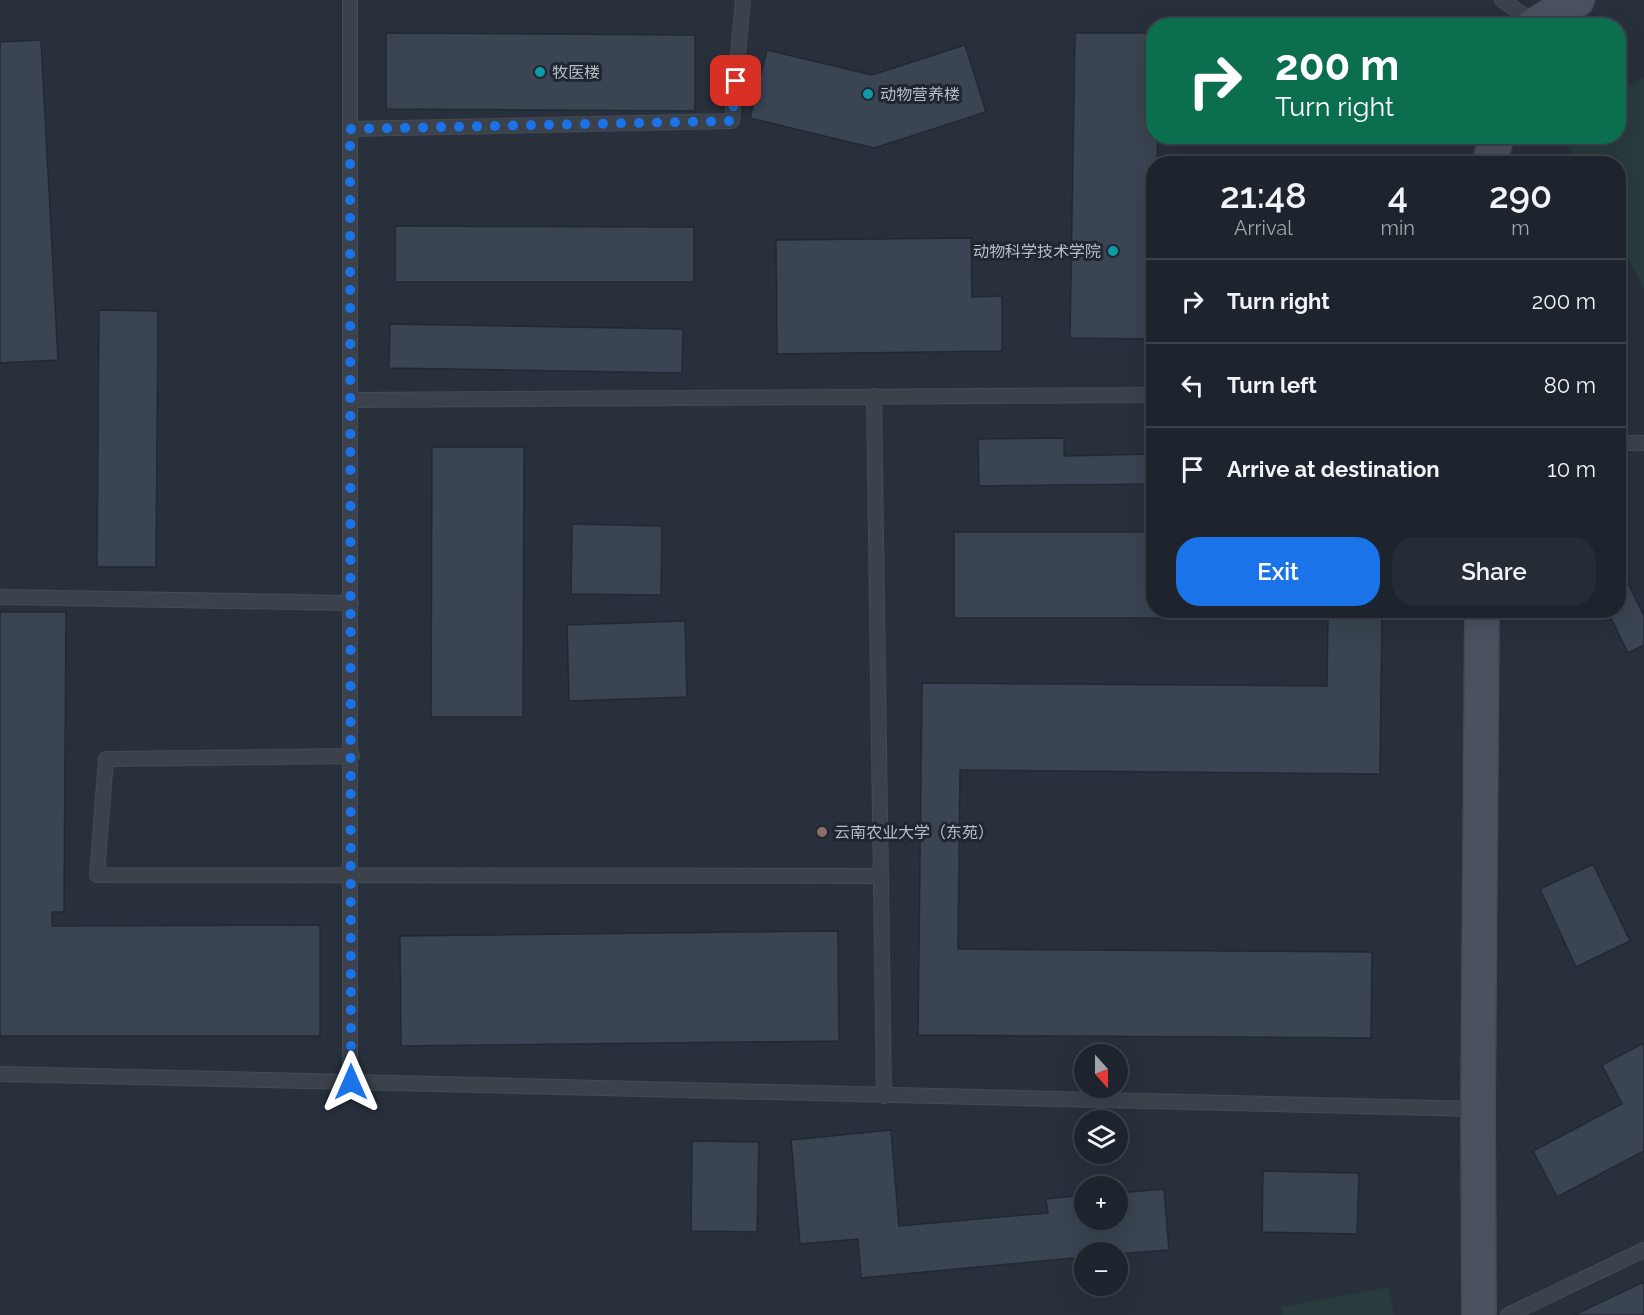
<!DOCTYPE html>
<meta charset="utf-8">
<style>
body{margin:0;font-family:Raleway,"Noto Sans SC",sans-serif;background:#262c35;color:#f1f3f6;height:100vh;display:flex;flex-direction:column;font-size:22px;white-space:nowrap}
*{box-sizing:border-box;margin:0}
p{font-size:20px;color:#a1a4aa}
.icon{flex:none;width:33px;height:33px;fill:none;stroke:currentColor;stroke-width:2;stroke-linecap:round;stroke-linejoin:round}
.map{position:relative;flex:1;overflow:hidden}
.details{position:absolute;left:1146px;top:156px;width:480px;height:462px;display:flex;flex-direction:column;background:#1e242d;border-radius:24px;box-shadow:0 6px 24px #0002,0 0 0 2px #3c4149}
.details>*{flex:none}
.banner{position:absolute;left:1146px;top:18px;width:480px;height:126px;border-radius:24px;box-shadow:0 6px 24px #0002,0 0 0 2px #3c4149;background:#0b6e4f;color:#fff;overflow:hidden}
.needle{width:39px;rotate:159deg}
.tools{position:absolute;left:1074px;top:1044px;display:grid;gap:12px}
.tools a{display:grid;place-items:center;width:54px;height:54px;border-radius:50%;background:#1e242d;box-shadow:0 6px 24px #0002,0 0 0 2px #3c4149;font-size:30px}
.pin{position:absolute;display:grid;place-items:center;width:51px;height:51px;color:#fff;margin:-26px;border-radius:12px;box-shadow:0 3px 9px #0006}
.me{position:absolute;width:66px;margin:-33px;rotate:0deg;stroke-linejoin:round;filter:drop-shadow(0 0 4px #0008)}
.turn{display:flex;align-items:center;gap:21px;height:126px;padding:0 30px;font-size:27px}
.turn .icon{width:78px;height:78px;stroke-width:2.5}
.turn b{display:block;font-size:42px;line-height:51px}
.eta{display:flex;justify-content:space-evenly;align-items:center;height:102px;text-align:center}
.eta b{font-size:36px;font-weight:600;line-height:42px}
.primary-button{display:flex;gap:12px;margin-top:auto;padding:12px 30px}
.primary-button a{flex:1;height:69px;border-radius:24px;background:#1a73e8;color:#fff;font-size:24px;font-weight:600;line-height:69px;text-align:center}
.primary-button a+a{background:#262c35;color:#f1f3f6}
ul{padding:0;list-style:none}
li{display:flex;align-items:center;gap:18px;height:84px;padding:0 30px;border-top:2px solid #3c4149}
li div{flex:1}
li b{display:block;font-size:22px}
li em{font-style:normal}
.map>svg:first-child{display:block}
</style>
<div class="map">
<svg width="1644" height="1315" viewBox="0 0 1644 1315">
<rect width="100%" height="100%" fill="#28303c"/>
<path fill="#293b3d" d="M1644,78V288L1619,241L1618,164L1577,163L1562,137L1618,136L1619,91Z
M1389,1287L1394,1315H1283L1282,1307Z"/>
<path fill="#3a4452" stroke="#222933" stroke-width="1.5" d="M386,33L695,35V111L386,109Z
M1075,33H1154V136H1158L1157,164H1154V339L1070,338Z
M41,40L58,360L0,363V42Z
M965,45L986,112L874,148L750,118L767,50L872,75Z
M1441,156V164H1413V157Z
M395,226L694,227V282H395Z
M971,238L972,297L1002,296V351L777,354L776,240Z
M99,310L158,311L156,567H97Z
M390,324L683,329L682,373L389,368Z
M1064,438V456L1154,454V484L979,486L978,439Z
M432,447H524L523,717H431Z
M572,524L662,526L661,595L571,594Z
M954,532H1154V610H1265V618H954Z
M1618,563L1644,616V645L1628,653L1607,610H1618Z
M1328,610H1382L1380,774L960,770L958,949L1372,952L1371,1038L918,1035L922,683L1327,686Z
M0,612H66L64,912H52V926L320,925V1036H0Z
M685,621L687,697L569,701L567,625Z
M1593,864L1630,941L1576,967L1540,889Z
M838,931L839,1041L401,1046L400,936Z
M1644,1043V1151L1557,1197L1533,1151L1622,1104L1602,1065Z
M891,1130L899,1226L1048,1213L1046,1199L1084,1195V1220H1118V1193L1164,1189L1169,1250L1118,1254V1252H1084V1257L861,1278L858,1239L800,1244L791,1140Z
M692,1141L759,1142L757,1232L691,1231Z
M1263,1171L1359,1173L1357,1234L1262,1232Z
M1644,1282V1315H1574Z"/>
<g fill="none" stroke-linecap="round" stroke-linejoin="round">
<defs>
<path id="lane" d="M350,0V400L1154,395
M1502,0L1535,23
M350,129L732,121L743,0
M874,396L884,1096
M350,400V1082L1478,1109
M1618,443H1644
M0,597L351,603
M352,756L106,759L97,875L881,876
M0,1074L350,1082
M1508,1315L1644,1250"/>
<path id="secondary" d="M1533,26L1577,0
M1489,164L1497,136
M1479,1315L1478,1109L1482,610"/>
</defs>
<use href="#lane" stroke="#444b55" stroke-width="16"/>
<use href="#secondary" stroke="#444b55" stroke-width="36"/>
<use href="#lane" stroke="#3b424c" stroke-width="14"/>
<use href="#secondary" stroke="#4a525f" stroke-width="33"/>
</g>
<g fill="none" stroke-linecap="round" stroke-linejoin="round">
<path stroke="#1a73e8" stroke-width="10" stroke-dasharray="0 18" d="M351,1082L350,129L732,121L736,81"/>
</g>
<g fill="#0f9aa8" stroke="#202731" stroke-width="2">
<circle cx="540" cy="72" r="6"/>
<circle cx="868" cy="94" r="6"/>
<circle cx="1113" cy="251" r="6"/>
</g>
<circle fill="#8d6e63" stroke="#202731" stroke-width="2" cx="822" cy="832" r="6"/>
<g text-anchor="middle" stroke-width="6" stroke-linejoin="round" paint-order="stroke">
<g font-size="16" fill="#b7bdc7" stroke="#202731" text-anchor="start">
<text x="552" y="78">牧医楼</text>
<text x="880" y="100">动物营养楼</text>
<text x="1101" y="257" text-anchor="end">动物科学技术学院</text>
<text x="834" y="838">云南农业大学（东苑）</text>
</g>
</g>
</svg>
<div class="tools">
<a><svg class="needle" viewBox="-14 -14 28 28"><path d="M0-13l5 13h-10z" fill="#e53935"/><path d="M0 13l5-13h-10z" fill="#a1a4aa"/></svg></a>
<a><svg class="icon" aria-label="layers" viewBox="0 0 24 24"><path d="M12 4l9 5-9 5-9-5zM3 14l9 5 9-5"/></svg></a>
<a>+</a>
<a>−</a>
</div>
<div class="pin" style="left:736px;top:81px;background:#d93025"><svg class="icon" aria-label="arrive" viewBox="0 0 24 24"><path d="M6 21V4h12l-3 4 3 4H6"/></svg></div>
<svg class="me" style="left:351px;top:1082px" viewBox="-20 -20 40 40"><path d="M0-17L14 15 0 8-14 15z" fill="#1a73e8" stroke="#fff" stroke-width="4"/></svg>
<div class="banner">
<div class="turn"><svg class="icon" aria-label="right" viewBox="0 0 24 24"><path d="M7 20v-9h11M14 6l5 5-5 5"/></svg><div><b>200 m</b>Turn right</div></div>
</div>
<section class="details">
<div class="eta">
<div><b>21:48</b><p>Arrival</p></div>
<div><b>4</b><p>min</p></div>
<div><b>290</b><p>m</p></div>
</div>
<ul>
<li><svg class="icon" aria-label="right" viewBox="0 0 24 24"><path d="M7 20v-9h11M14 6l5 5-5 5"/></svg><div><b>Turn right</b></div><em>200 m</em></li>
<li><svg class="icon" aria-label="left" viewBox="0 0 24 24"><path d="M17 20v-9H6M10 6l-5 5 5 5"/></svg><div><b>Turn left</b></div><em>80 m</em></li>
<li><svg class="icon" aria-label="arrive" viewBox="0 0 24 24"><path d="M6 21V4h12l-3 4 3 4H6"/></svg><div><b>Arrive at destination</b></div><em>10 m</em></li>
</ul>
<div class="primary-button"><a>Exit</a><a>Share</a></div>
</section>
</div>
